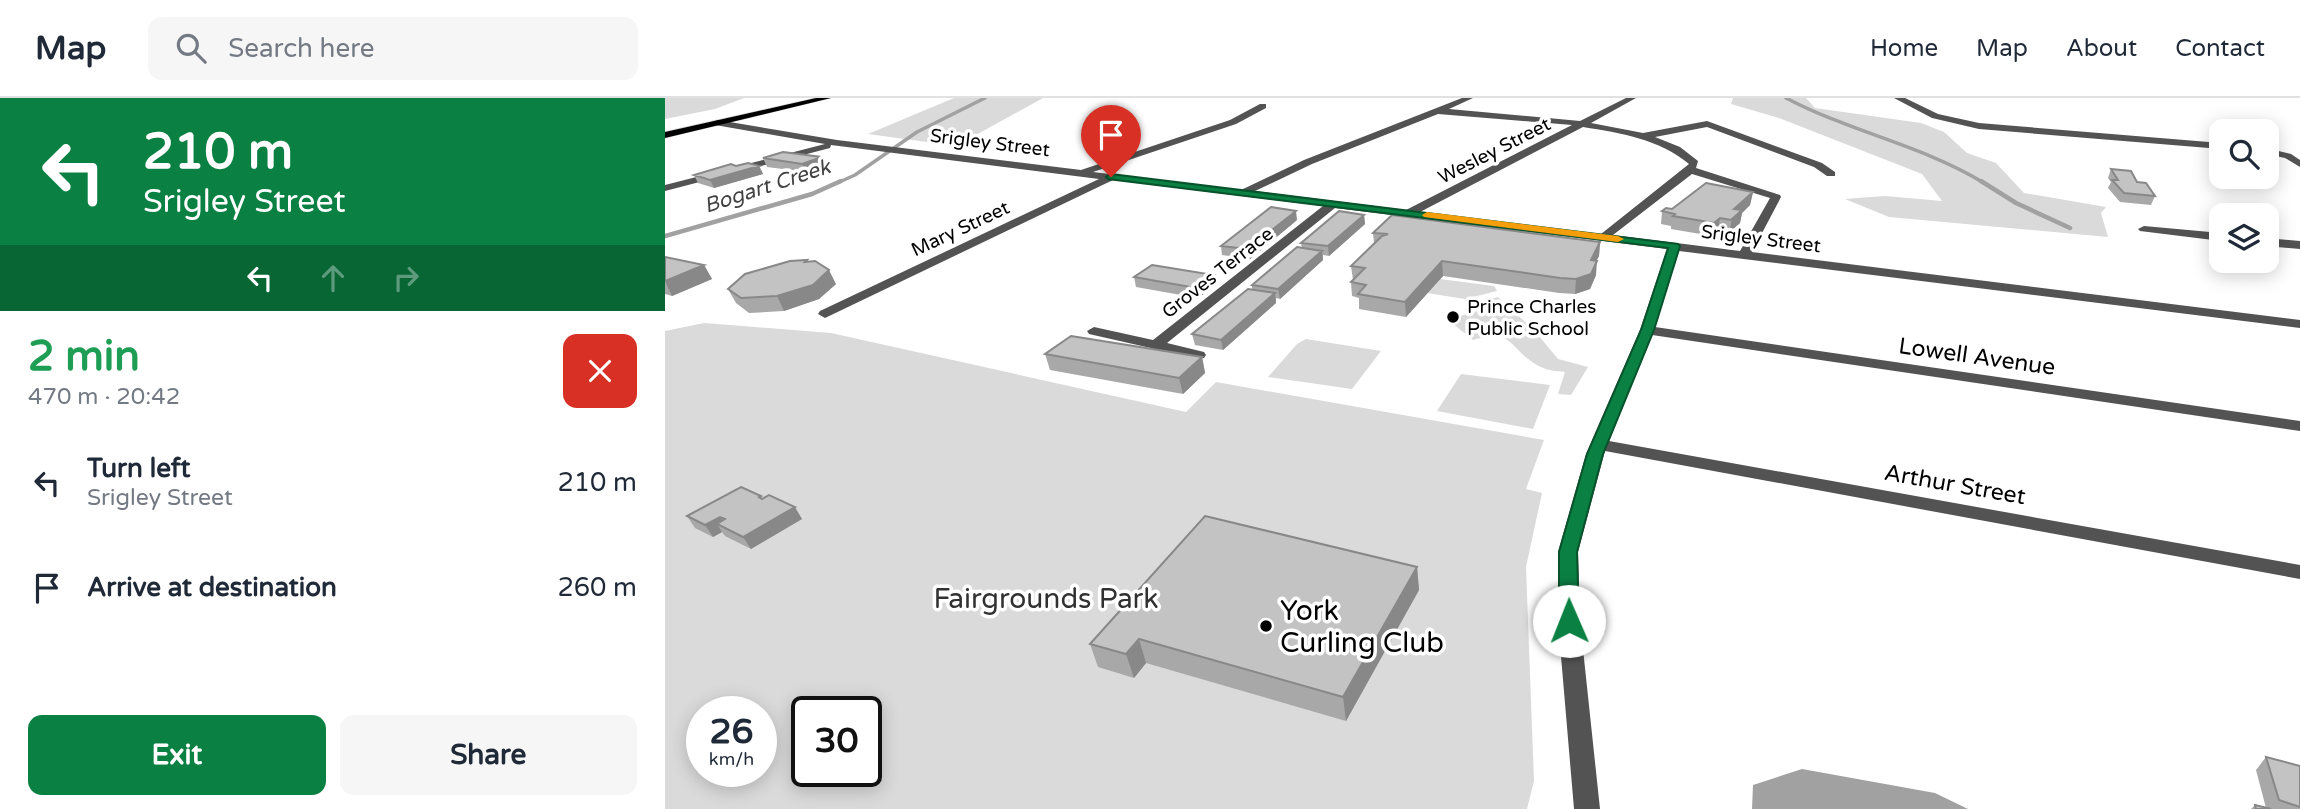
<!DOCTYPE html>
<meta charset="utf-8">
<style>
body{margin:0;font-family:"Varela Round",sans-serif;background:#f6f6f7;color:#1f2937;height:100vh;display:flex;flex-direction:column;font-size:26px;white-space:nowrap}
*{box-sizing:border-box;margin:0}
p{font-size:23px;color:#747a83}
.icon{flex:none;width:38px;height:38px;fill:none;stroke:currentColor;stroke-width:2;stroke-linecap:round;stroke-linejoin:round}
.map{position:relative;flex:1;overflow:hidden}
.sheet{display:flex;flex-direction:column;background:#fff;width:665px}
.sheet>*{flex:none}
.guide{background:#0b8043;color:#fff;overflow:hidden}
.buttons{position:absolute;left:1544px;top:21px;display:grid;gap:14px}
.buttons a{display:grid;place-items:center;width:70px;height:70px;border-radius:14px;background:#fff;box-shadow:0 4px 18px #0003;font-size:35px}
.speed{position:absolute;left:21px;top:598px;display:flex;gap:14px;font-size:35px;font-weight:700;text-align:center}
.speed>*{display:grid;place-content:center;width:91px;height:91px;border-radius:50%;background:#fff;box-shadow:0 4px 18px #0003;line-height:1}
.speed small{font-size:18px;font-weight:400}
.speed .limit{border:4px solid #111;border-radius:10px;background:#fff;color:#111}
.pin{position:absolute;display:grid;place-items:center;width:60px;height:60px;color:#fff;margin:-72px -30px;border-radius:50% 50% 50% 0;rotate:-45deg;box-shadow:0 0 7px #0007}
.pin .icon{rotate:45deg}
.me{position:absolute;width:77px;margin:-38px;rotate:359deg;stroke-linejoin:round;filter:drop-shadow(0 0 5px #0008)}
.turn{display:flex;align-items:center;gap:24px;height:147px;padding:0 28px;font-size:32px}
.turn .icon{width:91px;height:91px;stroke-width:2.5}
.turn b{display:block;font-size:49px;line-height:60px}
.lanes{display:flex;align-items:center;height:66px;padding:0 28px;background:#0003;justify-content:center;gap:35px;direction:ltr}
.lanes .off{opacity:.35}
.round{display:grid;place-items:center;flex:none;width:74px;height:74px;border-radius:14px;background:#f6f6f7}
.headline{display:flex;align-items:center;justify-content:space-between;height:119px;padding:0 28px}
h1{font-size:42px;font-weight:700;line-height:52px;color:#1e9e55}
.button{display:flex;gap:14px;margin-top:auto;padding:14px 28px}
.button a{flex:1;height:80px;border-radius:14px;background:#0b8043;color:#fff;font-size:28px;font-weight:700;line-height:80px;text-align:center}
.button a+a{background:#f6f6f7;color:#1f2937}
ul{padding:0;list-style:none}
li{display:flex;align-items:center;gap:21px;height:105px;padding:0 28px}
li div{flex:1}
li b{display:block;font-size:26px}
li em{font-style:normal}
header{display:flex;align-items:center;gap:42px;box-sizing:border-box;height:98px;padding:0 35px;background:#fff;border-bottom:2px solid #e0e1e3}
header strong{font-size:33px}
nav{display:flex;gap:38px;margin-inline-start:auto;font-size:24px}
.search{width:490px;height:63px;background:#f6f6f7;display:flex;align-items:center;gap:18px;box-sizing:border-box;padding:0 24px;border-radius:14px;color:#747a83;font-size:26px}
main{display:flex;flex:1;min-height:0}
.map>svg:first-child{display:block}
</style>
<header>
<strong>Map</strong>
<div class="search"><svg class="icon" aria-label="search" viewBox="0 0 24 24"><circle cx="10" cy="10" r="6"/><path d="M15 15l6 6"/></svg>Search here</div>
<nav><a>Home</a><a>Map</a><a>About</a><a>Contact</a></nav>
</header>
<main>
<section class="sheet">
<div class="guide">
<div class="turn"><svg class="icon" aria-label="left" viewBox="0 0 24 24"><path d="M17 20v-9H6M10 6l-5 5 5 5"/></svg><div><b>210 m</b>Srigley Street</div></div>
<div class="lanes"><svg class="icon" aria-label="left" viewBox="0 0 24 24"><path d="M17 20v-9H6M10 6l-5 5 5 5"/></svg><svg class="icon off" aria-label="ahead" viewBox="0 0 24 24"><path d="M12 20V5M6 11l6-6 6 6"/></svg><svg class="icon off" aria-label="right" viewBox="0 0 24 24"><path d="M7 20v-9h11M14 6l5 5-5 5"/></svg></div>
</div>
<div class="headline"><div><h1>2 min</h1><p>470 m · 20:42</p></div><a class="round" style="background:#d93025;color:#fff"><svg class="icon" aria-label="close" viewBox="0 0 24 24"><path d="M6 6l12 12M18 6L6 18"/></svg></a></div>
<ul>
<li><svg class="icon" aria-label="left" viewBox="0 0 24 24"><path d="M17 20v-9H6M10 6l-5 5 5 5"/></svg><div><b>Turn left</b><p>Srigley Street</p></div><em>210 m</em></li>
<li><svg class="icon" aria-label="arrive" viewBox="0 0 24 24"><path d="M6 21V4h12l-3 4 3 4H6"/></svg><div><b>Arrive at destination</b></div><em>260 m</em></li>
</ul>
<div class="button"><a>Exit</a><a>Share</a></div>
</section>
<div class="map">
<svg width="1635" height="711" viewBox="0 0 1635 711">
<rect width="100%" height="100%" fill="#fff"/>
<path fill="#dadada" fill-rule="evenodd" d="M0,0H79L50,11L0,21Z
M289,0H378L291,48L203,36Z
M1068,0H1141L1150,10L1256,25L1279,34L1302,55L1331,65L1359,95L1441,109L1436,115L1443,139L1224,119L1180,101L1220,98L1277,103L1257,76L1114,20L1066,6Z
M775,181L829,188L832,193L800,201L762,195Z
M833,199L869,232L893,261L923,269L906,297L893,296L900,274C890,273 880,272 872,267C843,250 848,229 808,242L782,221L811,214L809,205Z
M39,225L166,235L521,314L551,284L879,342L861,391L877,395L861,469L869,683L862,711H0V233ZM37,614H96V674H37ZM142,614H201V674H142Z
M641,241L716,253L687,291L603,279L632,246Z
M796,276L885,287L868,331L772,313Z"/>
<path fill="#a1a1a1" d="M1137,671L1270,695L1303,711H1087L1088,687Z"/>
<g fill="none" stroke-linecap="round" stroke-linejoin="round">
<path stroke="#a1a1a1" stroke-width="3.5" d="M1121,0C1185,34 1257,47 1319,85
M172,85L190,77L252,34L320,0"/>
<path stroke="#a1a1a1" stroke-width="4.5" d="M1316,83L1351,105L1405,130
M0,138L147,96L176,83"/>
<defs>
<path id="major" d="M151,0H166L0,40V34Z"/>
</defs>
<use href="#major" stroke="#dbdbdb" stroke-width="1"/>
<path fill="#535353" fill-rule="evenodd" d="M797,0H808L784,11L915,23L961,0H971L926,25L978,35L1042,23L1157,65L1170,74V78H1162L1149,69L1042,29L990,39L1015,49L1033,63L1031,70L1115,97L1116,99L1087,154L1635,222V230L1014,153L990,229L1635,323V333L987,237L944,343L1635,467V481L940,353L913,454L915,523L935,711H909L893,523V454L921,356L975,232L1002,151L670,110L502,245L539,254L541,257L539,260L534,261L424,236L422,233L429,229L488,242L658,108L448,82L160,220L153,216L155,213L434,81L166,47L165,50L0,93V87L160,46L50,27V23L53,22L172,42L416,72L565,22L595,6H601V10L571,26L428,74L576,92L639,62ZM773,16L907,27L741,112L590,93L647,66ZM918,29C956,35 994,41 1024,66L936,136L755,114ZM1027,76L1105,100L1075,153L948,137Z
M1229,0H1240L1273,16L1314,25L1556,45V51L1314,31L1267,20Z
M1601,50L1626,56L1635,62V69L1620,60L1601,56Z
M1479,128L1556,135V143L1475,133L1473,131Z
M1601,140L1635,143V151L1601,148Z"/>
<use href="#major" fill="#000" fill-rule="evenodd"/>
</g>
<path fill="#a8a8a8" d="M98,60L160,67L141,74L102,69Z
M71,68H94L98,76L49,90L33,85L29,77Z
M1446,71L1472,84L1490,98L1486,107L1455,104L1443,90L1446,84L1443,80Z
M1088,94L1085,107L1077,115L1075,125L1064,135L1053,133L1047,138L1006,131V128L996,126L997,113Z
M699,117L700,126L664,158L658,157V162L615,201L611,200V205L558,252L530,247L527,236L587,191V187L637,150L636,145Z
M632,122L585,161L557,157L556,148Z
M708,135L935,144L934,158L931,163V177L925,191L910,196L894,195L778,178L741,219L694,211V200L687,198L686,184L688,182L686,168L709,145Z
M0,159L39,167L47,181L7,198L0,196Z
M142,162L143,164L171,186L154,201L119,213L84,215L71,205L63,191Z
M549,177L551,187L533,200L471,189L469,179Z
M380,256L537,259L540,275L518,296L385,272Z
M96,398L97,400L137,421L86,451L60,438L57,434L48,439L30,430L22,418Z
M752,469L754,492L681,623L481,565L469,580L433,569L425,546Z
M1601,659L1635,668V711H1586L1590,707L1601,710L1591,672Z"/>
<path fill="#888" d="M157,59L160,67L141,74L137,66Z
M94,68L98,76L49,90L45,82Z
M1088,94L1085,107L1077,115L1075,125L1064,135L1069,111Z
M631,113L632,122L585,161L583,151Z
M699,117L700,126L664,158L663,148Z
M1055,120L1053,133L1047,138L1049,125Z
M935,144L934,158L925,176L926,162Z
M657,153L658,162L615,201L613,191Z
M777,163L778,178L741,219L740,204Z
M932,163L931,177L925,191L910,196L911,181Z
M39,167L47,181L7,198L0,183Z
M164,172L171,186L154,201L119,213L112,198Z
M549,177L551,187L533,200L531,190Z
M610,195L611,205L558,252L556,242Z
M537,259L540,275L518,296L514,280Z
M130,409L137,421L86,451L78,439Z
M55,419L63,431L52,426L57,434L48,439L40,427Z
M752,469L754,492L681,623L678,599Z
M474,541L481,565L469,580L461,556Z"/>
<path fill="#c3c3c3" stroke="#888" stroke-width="2" d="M118,54L157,59L137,66L98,60Z
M83,65L94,68L45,82L29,77L66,66L71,68Z
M1446,71L1466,73L1472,84L1481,85L1490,98L1459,95L1447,82H1453Z
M1041,85L1088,94L1069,111L1077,112L1066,122L1055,120L1049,125L1008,118L1010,116L997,113L1001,110L1007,111Z
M606,109L631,113L583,151L556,148Z
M674,113L699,117L663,148L636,145Z
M727,117L935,144L926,162L932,163L926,176L911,181L895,180L777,163L740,204L693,196L701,187L686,184L700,170L686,168L717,138L723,136L708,135Z
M632,149L657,153L613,191L587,187Z
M0,159L39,167L0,183Z
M142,162L140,164L150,163L164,172L148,187L112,198L76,200L63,191L80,176L125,163Z
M487,167L549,177L531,190L469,179Z
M583,191L610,195L556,242L527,236Z
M406,238L537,259L514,280L380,256Z
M76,389L96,398L94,399L97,401L104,397L130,409L78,439L52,426L60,421L55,419L40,427L22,418Z
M540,418L752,469L678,599L474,541L461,556L425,546Z
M1601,659L1635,668V709L1614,702Z
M1590,707L1606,711H1591Z"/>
<path fill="#0b8043" stroke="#07532c" stroke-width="2" d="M446,76L1013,146L1015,148L989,232L938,356L912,454L914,523L911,528L904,530L897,528L894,523V454L922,356L976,232L1003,150L443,81L441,79Z"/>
<path fill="#f59e0b" d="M762,114L953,138L959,141L953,144L759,119L757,117Z"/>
<g fill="#000" stroke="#fff" stroke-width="2.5">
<circle cx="788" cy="219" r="7"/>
<circle cx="601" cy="528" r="7"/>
</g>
<g text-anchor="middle" stroke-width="7" stroke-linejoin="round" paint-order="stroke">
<g font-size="19" fill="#000" stroke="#fff">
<text transform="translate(325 44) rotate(7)" y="7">Srigley Street</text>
<text transform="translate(829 52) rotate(-27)" y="7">Wesley Street</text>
<text transform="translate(295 130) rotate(-25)" y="7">Mary Street</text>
<text transform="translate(1096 140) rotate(7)" y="7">Srigley Street</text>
<text transform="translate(552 174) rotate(-38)" y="7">Groves Terrace</text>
</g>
<g font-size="19" fill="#000" stroke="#fff" text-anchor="start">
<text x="802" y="215">Prince Charles<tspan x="802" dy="22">Public School</tspan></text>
</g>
<g font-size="21" font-style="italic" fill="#424242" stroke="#fff">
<text transform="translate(102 88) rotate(-18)" y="7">Bogart Creek</text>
</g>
<g font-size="23" fill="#000" stroke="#fff">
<text transform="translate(1312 258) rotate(8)" y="8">Lowell Avenue</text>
<text transform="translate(1290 386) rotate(10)" y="8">Arthur Street</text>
</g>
<g font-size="28" fill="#313131" stroke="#fff">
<text x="381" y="510">Fairgrounds Park</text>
</g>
<g font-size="28" fill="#000" stroke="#fff" text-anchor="start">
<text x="615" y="522">York<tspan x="615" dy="32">Curling Club</tspan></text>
</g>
</g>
</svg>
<div class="buttons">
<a><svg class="icon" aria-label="search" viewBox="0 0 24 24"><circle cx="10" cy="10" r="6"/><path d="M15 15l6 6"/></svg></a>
<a><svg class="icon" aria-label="layers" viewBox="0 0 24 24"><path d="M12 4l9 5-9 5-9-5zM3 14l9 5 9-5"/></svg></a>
</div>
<div class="speed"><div>26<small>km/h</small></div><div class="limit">30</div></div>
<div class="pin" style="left:446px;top:79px;background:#d93025"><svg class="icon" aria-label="arrive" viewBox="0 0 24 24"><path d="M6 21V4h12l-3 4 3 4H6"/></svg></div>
<svg class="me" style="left:904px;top:523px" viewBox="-20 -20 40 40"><circle r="19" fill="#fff"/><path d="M0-13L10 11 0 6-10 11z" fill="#0b8043"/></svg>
</div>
</main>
